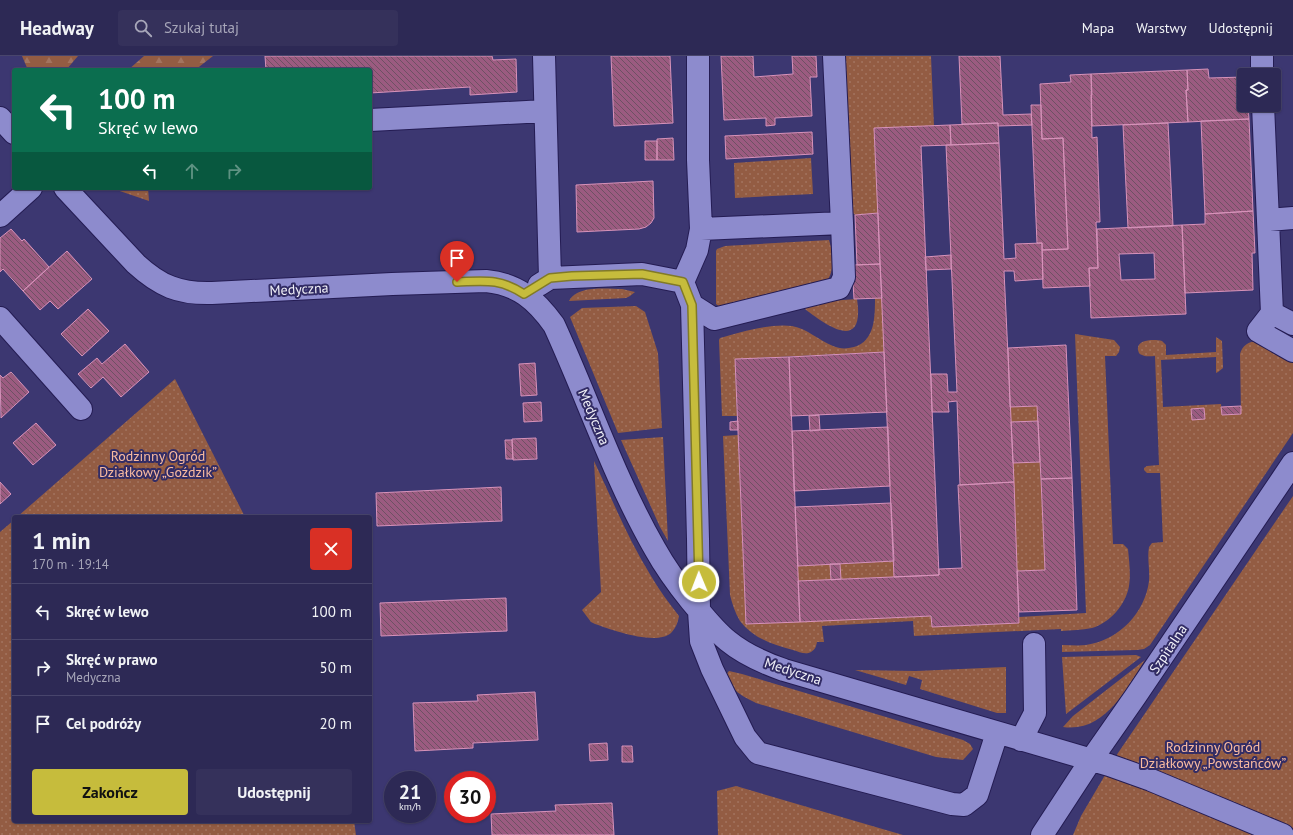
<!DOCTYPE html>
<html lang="pl">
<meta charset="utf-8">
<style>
body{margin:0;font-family:"PT Sans",sans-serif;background:#35315b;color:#f1f3f6;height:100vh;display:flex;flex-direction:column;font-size:15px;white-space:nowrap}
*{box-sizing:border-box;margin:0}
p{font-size:13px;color:#a7a6b9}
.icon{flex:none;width:22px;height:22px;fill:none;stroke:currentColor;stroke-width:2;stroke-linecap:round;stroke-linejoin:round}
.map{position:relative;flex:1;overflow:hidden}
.details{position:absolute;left:12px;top:459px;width:360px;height:308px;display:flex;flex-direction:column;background:#2d2955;border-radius:4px;box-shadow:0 1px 3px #0004,0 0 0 1px #48456c}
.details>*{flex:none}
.hud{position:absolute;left:12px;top:12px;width:360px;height:122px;border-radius:4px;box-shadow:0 1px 3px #0004,0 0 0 1px #48456c;background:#0b6e4f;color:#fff;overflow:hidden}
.fabs{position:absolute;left:1237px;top:12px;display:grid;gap:8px}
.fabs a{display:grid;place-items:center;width:44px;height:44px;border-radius:4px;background:#2d2955;box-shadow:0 1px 3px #0004,0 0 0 1px #48456c;font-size:20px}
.speed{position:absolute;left:384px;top:715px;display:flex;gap:8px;font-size:20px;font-weight:700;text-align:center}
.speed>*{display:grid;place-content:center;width:52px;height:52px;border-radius:50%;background:#2d2955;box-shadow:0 1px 3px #0004,0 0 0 1px #48456c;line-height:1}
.speed small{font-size:10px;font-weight:400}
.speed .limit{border:6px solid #d22;background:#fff;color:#111}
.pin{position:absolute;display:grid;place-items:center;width:34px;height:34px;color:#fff;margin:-41px -17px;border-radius:50% 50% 50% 0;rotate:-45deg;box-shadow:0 0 4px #0007}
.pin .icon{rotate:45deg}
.me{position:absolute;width:44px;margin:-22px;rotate:359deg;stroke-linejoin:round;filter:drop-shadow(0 0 3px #0008)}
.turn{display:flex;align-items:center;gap:14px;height:84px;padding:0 20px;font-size:18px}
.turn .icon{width:52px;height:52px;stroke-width:2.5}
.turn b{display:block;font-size:28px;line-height:34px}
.lanes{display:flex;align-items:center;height:38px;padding:0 20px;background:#0003;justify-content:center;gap:20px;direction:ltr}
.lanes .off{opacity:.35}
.round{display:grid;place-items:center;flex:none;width:42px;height:42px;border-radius:4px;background:#35315b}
.overview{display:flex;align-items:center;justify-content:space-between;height:68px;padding:0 20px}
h1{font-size:24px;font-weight:700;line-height:30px}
.action{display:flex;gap:8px;margin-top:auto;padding:8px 20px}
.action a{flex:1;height:46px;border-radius:4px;background:#c6bc3c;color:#111;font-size:16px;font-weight:700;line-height:46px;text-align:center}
.action a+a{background:#35315b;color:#f1f3f6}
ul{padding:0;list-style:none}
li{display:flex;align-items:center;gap:12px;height:56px;padding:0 20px;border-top:1px solid #48456c}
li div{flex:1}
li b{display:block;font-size:15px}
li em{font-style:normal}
header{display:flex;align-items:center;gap:24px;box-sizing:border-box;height:56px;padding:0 20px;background:#2d2955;border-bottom:1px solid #48456c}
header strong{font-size:19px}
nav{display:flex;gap:22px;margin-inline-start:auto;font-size:14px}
.search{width:280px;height:36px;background:#35315b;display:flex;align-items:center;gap:10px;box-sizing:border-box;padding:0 14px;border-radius:4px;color:#a7a6b9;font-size:15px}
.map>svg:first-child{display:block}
</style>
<header>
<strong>Headway</strong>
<div class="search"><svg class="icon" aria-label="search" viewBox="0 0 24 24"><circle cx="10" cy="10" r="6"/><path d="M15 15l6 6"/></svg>Szukaj tutaj</div>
<nav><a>Mapa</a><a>Warstwy</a><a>Udostępnij</a></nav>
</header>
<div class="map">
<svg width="1293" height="779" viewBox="0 0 1293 779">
<defs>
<pattern id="grass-dots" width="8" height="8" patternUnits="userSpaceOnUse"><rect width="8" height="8" fill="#935c43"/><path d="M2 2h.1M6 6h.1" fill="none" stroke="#a3745f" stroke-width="1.8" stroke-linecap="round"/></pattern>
<pattern id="forest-firs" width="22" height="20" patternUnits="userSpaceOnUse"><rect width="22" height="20" fill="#935c43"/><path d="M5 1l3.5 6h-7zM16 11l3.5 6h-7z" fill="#a3745f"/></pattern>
<pattern id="building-back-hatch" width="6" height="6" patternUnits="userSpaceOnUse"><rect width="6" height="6" fill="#9b5b80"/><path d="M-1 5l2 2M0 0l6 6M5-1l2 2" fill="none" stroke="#6e5163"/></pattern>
</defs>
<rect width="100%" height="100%" fill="#3c3771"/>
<path fill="url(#grass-dots)" d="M840,0H931L934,70L874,73L878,157L855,159L850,154Z
M811,102L813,138L735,142L734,107Z
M111,132H148L149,145Z
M829,184C833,197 835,214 827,225L721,252L716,248V195L717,193L725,190Z
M622,233L635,236L630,240L626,242L569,245C578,229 606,233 622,233Z
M875,242H882L884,296L735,303L737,360H722L719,284L720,282C740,276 772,267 792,270C808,273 818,284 833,290C840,293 846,293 854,291C875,285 875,261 875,242Z
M857,243C865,296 828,271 805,253L806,251L829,245Z
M636,250L645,256L658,297L662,372L618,377L570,261L582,252Z
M1075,278L1114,284L1120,291L1119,296L1116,300H1105L1113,488H1123L1128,493C1129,505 1131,518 1129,530C1126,548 1110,567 1092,572C1082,574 1071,574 1061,575V573L914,580L913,565L822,570L824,586H817C816,590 816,593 811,596C806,599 799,596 793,594C773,589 753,582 740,565C735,557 732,547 730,539L723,380L738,379L746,568L931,560L932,571L1019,567V561L1086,557Z
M1216,281L1222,285L1223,312L1218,316L1216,317V301L1161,304L1163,351L1221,348L1222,359L1241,358L1240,298C1242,290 1249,285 1257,285L1293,304V377L1150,589L1144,593L1137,594L1062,596V589C1070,589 1078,590 1086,589C1119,584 1145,557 1149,525C1150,514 1147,502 1149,491L1152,487L1163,486L1160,417H1147L1144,414V412L1147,410L1159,409L1155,300C1151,300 1145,301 1142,299C1139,298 1139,297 1138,294C1136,283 1155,283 1162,285L1166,289V299L1216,296Z
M175,323L245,461H17Z
M1037,350L1038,365L1011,366L1010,351Z
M663,381L668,485L660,471L621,384Z
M594,405C612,443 628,483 651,520C659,534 669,547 679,560C678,566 676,572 671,577C656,590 612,574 595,568L591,566L582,554L601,536Z
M1040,406L1045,514L1017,515L1013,407Z
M1293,440V779H1073L1081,760L1118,697Z
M14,464V765H354L356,779H0V476Z
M894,505V521L841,523L840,508Z
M830,508L831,524L798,525V510Z
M1136,599L1141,601L1066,658L1062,601Z
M1145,604C1126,633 1105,677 1063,671L1073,660Z
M1006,611V657H997L920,633L922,624L909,620L906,629L855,614L916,615Z
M729,615L742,618L963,684L970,688L973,693L963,704L936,701L756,647C741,639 733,636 725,620Z
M736,730L903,779H718L717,735Z"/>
<path fill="url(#forest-firs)" d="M22,0H78L66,14H28Z
M144,0H213L195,14H128Z"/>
<path fill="url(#building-back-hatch)" stroke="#d793ba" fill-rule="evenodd" d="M265,0H492L493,4L516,3L517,36L470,39V31L370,37V14H266Z
M611,0H670L673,67L614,70Z
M721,0H753L754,21L793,18L792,0H816L817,21H810L812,60L775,62V69L766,70V62L724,64Z
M959,0H1000L1003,59L1031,58L1032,69L998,70V67L962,68Z
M1208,13L1209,22L1244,21V49H1248L1249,63L1188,66L1186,34H1188L1187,14Z
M1187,14L1188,34H1186L1188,66L1092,70L1091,18Z
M1091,18L1092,39H1091L1092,82L1097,81L1100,166H1096L1098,212H1089L1090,230L1043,232L1042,194L1068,193L1063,82L1042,83L1040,28L1071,26L1070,19Z
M1031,49H1041L1042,83L1063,82L1068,193L1042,194V187H1037Z
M1249,63L1253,155L1205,158L1201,65Z
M998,67L999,87L951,89L950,69Z
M1168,67L1173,170L1128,172L1123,69Z
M950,69L951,89L921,90L939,519L894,521L874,72Z
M812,76L813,98L726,103L725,80Z
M673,82L674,104H657V83Z
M645,85H657V104H645Z
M999,87L1004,203L1016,202L1015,188L1042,187L1043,223L1015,225L1014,215H1004L1014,426L960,429L957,345L948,346L949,356H932L931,318H947L948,336H957L946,89Z
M653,125L654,162L651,167L646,171L639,173L577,176L576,129Z
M1253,155L1255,197H1252L1253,234L1185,237L1182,169L1205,168V158Z
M878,157L880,208L857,209L855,159Z
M1182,169L1186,258L1091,262L1089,212H1098L1097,173ZM1154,197L1155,223L1121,224L1119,198Z
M11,173L22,185L24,183L49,211L23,235L3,213L0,216V182Z
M67,195L92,223L58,253L50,245L40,254L23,235Z
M951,199V213L926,214L925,201Z
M880,208L882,242L854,243L852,209Z
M88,253L109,275L82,300L61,278Z
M125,288L149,316L121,341L103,321L91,332L78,318L97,302L102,308Z
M1066,289L1072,422L1041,423L1037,350L1010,351L1008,292Z
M884,296L887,356L791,360L789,301Z
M789,301L800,566L746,568L735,303Z
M535,307L537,339L521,340L519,308Z
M11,316L29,336L1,362L0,319L3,322Z
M541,346L542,365L524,366L523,347Z
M1241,350V358L1222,359L1221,351Z
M1204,352L1205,363L1192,364L1191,353Z
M819,359L820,374L810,375L809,360Z
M738,365V374H730V366Z
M1038,365L1040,406L1013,407L1011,366Z
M36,367L56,389L33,409L13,387Z
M888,371L890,430L794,435L792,375Z
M536,382L537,403L513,404L512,383Z
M505,384H512L513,403H506Z
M1072,422L1077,554L1019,556L1017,515L1045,514L1041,423Z
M0,426L11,438L0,448Z
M1014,426L1019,567L932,571L931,560L800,566L798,525L939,519V513L962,512L958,429Z
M501,431L502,465L377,470L376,437Z
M891,447L894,505L798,510L795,451Z
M830,508H840L841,523L831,524Z
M506,542L507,575L381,580L380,547Z
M535,636L538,684L473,687V692L415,695L413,647L478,645L477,639Z
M607,687L608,704L590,705L589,688Z
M622,690H632L633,706H622Z
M612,747L614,779H492L491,758L556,755L555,749Z"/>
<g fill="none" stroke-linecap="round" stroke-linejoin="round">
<defs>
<path id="minor" d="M544,0L550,222
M698,0V104L701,173L697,194L683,226L692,249L698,483L699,555L701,585L712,613L745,681L758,697L952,748L964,749L977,739L997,677
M834,0L842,167
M1262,0V19
M1263,49L1272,257L1258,275L1293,295
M0,62L14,77
M370,64L545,55
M65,132L136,208C160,230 179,238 212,237L392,228L486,225C518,228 536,244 554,269C588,343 614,422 655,493C665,511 678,529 691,545C702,558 715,575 728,585C745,599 764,607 784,614L1109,709L1151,724L1283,779
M0,160L31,132
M1268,164L1293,162
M539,229L550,222L642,218L683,226
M692,249L714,263L839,232L844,221L842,167L701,173
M1272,257L1293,268
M0,262L81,353
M1021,684L1035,657L1034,588
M1042,779L1091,704L1135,641L1293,407"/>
</defs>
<use href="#minor" stroke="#241c53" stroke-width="24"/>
<use href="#minor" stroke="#8d8bcd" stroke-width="22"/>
</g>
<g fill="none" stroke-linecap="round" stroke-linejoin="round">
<defs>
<path id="route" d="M457,226C485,225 499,222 524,238L550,222L572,220L642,218L683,226L692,249L699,526"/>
</defs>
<use href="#route" stroke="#817a27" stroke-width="10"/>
<use href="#route" stroke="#c6bc3c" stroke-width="7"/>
</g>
<g text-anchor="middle" stroke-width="4" stroke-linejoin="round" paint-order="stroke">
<g font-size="14" fill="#f2f2f9" stroke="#322c65">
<text transform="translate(299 233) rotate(-3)" y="5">Medyczna</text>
<text transform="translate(594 361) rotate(67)" y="5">Medyczna</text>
<text transform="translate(1168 593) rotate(-56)" y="5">Szpitalna</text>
<text transform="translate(793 615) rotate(18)" y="5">Medyczna</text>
</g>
<g font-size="14" fill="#f9bba0" stroke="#322c65">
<text x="158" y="405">Rodzinny Ogród<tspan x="158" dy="16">Działkowy „Goździk”</tspan></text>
<text x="1213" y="696">Rodzinny Ogród<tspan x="1213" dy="16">Działkowy „Powstańców”</tspan></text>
</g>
</g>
</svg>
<div class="fabs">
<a><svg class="icon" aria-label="layers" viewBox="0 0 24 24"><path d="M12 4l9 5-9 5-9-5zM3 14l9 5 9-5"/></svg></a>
</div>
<div class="speed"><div>21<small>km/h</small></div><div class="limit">30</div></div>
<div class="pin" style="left:457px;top:226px;background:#d93025"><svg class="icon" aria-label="arrive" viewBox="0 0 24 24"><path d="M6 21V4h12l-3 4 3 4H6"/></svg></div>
<svg class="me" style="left:699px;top:526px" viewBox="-20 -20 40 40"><circle r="17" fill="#c6bc3c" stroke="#fff" stroke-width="3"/><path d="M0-11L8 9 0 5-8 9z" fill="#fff"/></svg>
<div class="hud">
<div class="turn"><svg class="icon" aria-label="left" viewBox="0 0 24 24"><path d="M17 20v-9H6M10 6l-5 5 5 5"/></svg><div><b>100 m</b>Skręć w lewo</div></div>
<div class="lanes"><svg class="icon" aria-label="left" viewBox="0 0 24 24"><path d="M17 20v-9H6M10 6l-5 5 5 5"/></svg><svg class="icon off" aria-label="ahead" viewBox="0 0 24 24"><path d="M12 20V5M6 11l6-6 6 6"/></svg><svg class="icon off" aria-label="right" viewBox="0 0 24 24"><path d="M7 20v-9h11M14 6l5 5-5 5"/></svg></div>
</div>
<section class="details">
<div class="overview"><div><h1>1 min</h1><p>170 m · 19:14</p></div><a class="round" style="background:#d93025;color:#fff"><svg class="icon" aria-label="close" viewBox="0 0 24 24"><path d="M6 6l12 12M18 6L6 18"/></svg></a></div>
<ul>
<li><svg class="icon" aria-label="left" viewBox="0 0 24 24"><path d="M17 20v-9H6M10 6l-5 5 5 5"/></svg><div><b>Skręć w lewo</b></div><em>100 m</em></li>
<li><svg class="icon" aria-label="right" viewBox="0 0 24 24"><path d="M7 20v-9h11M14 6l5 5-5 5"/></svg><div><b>Skręć w prawo</b><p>Medyczna</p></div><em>50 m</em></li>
<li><svg class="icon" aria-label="arrive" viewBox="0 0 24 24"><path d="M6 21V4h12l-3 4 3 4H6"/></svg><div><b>Cel podróży</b></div><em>20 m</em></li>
</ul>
<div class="action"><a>Zakończ</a><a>Udostępnij</a></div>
</section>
</div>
